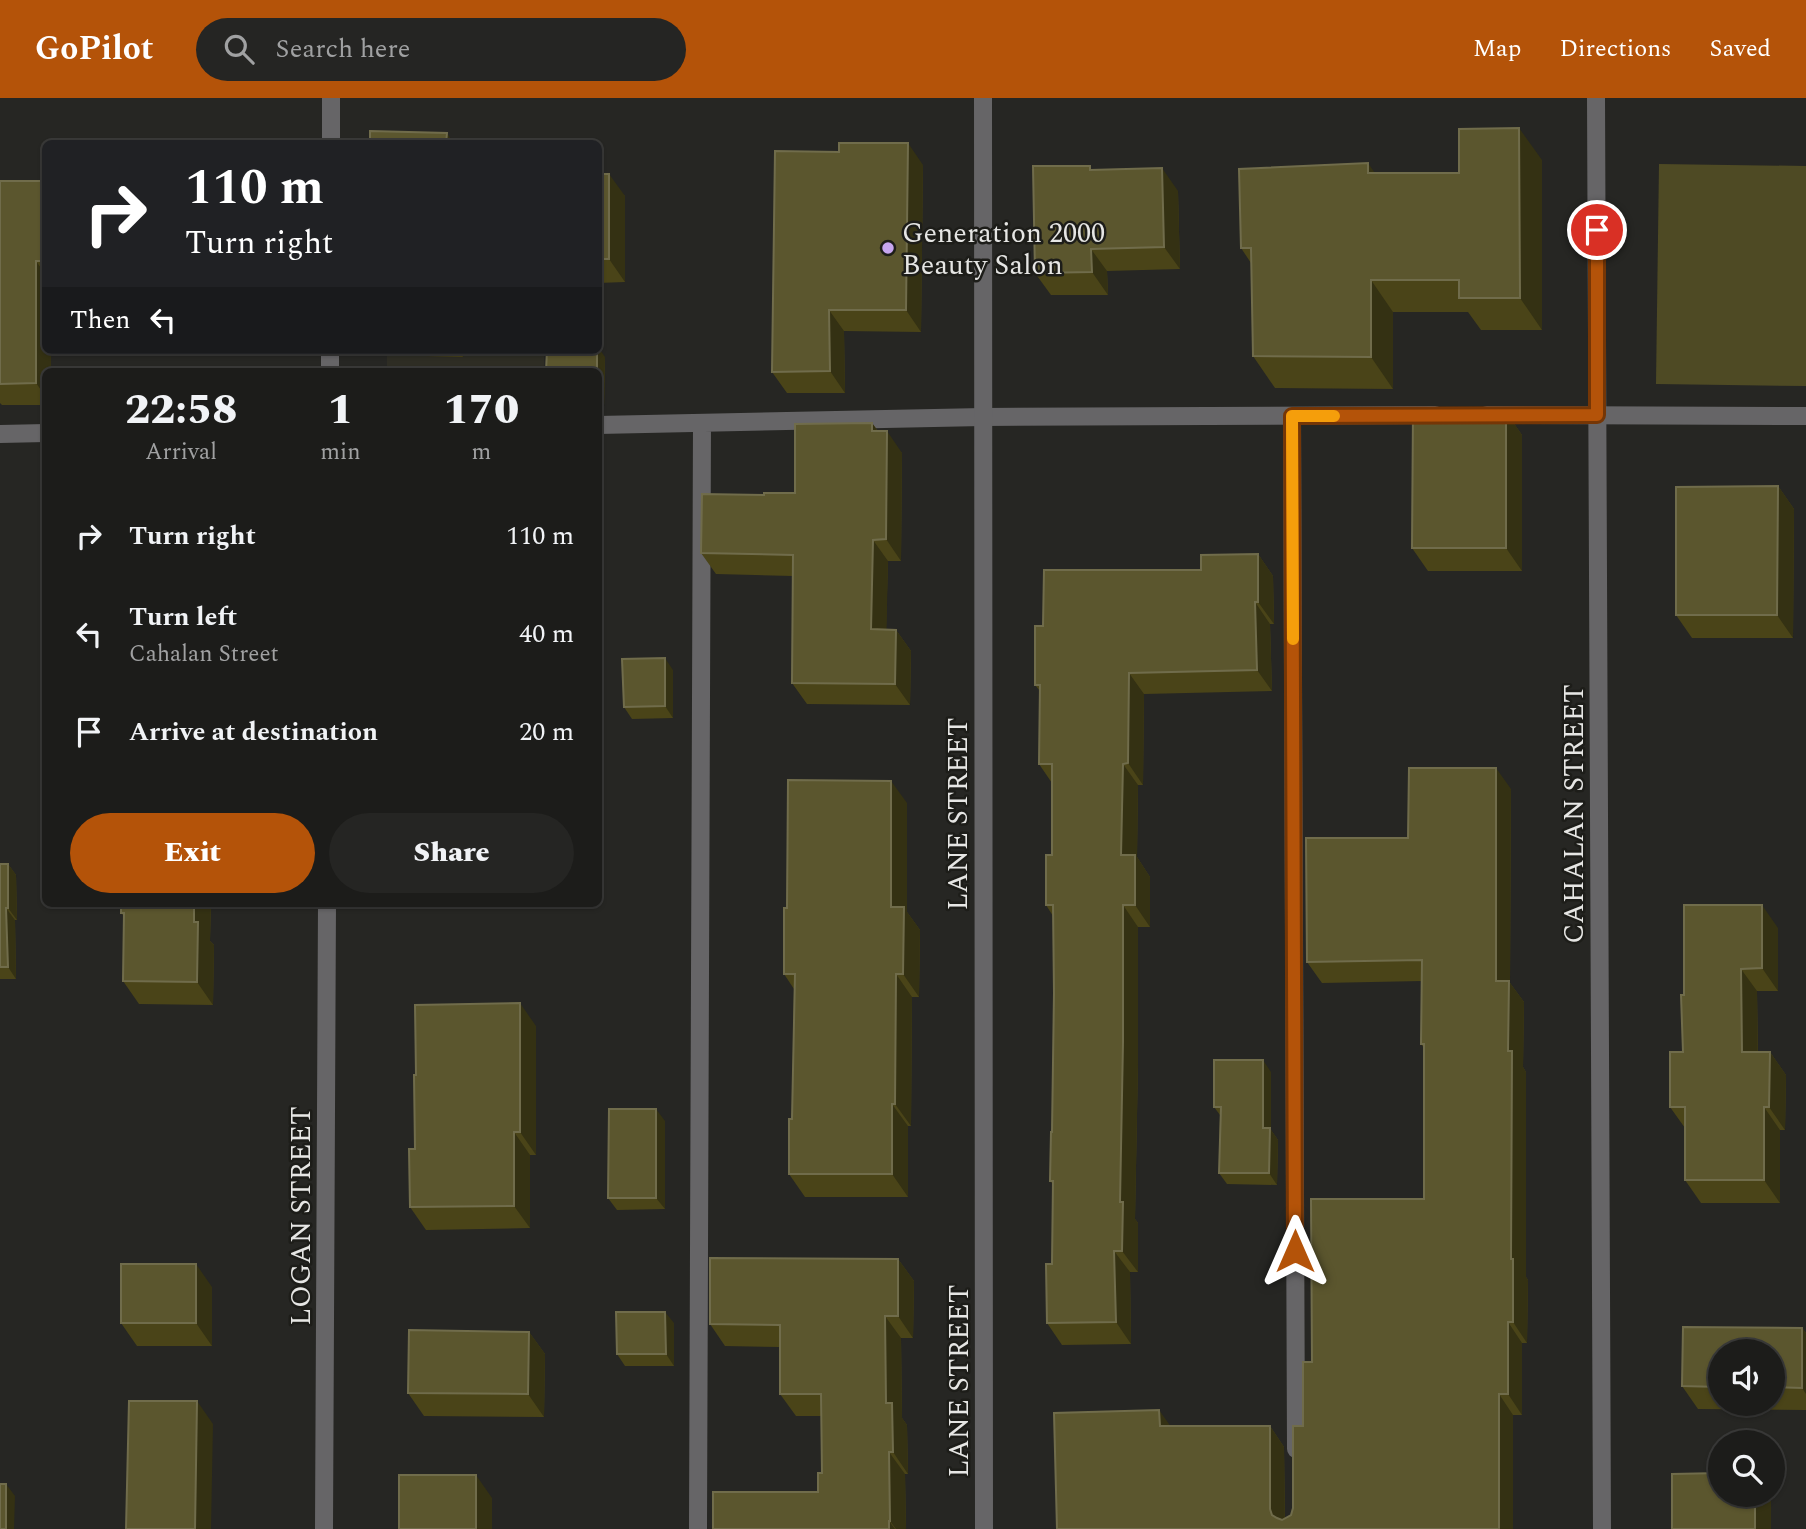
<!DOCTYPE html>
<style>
body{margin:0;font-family:Spectral,serif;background:#252523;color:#f1f3f6;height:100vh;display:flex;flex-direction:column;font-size:26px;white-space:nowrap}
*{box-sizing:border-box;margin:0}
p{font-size:23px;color:#a0a1a2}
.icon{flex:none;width:38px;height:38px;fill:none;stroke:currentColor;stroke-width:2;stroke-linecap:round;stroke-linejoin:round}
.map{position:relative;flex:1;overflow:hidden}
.panel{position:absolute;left:42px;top:270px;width:560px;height:539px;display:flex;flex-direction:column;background:#1c1c1a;border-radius:10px;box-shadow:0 2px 5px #0004,0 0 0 2px #3a3a39}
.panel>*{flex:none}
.guide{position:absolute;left:42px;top:42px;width:560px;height:214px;border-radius:10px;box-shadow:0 2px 5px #0004,0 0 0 2px #3a3a39;background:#202124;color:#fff;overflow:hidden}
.fabs{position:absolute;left:1708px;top:1241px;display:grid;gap:14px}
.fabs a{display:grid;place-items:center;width:77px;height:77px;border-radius:50%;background:#1c1c1a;box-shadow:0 2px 5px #0004,0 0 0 2px #3a3a39;font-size:35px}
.pin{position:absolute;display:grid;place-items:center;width:60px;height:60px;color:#fff;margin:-30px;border:4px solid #fff;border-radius:50%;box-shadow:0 2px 7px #0007}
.me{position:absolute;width:77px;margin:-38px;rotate:0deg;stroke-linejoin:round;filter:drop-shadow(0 0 5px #0008)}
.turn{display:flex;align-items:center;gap:24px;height:147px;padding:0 28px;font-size:32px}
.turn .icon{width:91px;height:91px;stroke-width:2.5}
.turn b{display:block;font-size:49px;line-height:60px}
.then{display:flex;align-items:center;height:66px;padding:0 28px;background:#0003;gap:14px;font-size:26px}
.eta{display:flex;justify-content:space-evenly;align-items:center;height:119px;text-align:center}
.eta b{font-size:42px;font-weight:800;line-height:49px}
.action{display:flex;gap:14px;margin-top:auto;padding:14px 28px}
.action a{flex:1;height:80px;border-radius:42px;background:#b45309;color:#fff;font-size:28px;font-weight:800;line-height:80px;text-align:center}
.action a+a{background:#252523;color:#f1f3f6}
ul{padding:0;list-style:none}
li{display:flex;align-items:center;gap:21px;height:98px;padding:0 28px}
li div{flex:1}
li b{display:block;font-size:26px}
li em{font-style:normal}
header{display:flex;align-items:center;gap:42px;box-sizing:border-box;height:98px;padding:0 35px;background:#b45309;color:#fff}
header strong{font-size:33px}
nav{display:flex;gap:38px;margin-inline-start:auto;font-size:24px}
.search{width:490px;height:63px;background:#252523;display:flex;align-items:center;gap:18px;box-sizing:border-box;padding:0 24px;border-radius:38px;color:#a0a1a2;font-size:26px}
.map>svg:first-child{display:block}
</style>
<header>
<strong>GoPilot</strong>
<div class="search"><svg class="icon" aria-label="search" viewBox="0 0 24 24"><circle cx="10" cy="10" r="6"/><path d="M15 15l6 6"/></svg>Search here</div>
<nav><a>Map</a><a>Directions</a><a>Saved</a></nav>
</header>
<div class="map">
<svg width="1806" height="1431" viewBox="0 0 1806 1431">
<rect width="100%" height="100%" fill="#262623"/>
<path fill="#2e2d24" d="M387,252H544V273H387Z"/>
<path fill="#4e4a24" d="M1659,66L1806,68V288L1656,286Z"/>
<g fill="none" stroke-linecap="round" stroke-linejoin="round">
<path stroke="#666567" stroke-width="18" d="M1487,317L1806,318
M1292,318L1296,1351
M598,327L983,319L1435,317
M0,336L46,335
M698,1431L702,325"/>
<path stroke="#666567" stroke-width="18" d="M983,0L984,1431
M1596,0L1602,1431
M331,46V0
M330,273V252
M324,1431L327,805"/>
</g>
<path fill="#4a4418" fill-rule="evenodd" d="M1542,62V232H1481L1468,214H1393V291L1275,290L1253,258L1251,165L1241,150L1375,75H1459Z
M923,67L921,234L844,233L845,295H787L772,274Z
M1093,72L1178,93L1180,171L1107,173L1108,197H1051L1035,175Z
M598,76L625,98V184L598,185Z
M0,83H46V252H51V273H46V307H2L0,305Z
M383,252H464L463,259L387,257Z
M605,259L604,308H598V273Z
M1506,314L1522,337V473H1428L1412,450Z
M872,325L878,333L902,355L901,463H888L886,532H896L911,553L910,607L807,606L792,585L793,478L716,476L701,455L764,397L795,395Z
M1778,388L1794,411L1793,540H1692L1676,517Z
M1258,456L1273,478L1274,526H1270L1272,593L1144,596L1143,687H1138L1137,759L1150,779V829H1138V966L1135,1121L1138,1125V1174H1130L1131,1246L1062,1247L1047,1225L1052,1166L1053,1086L1050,1083L1052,1034L1054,895L1053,818L1046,807L1052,757V685L1039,666L1040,593L1035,587L1043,528L1201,472Z
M673,572V620L632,621L624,609Z
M1511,691L1510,885L1524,904L1523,969L1526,974V1179L1528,1182L1527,1245H1522V1317H1513V1431H1057L1170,1328H1270L1284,1349L1285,1420L1291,1417L1293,1410L1312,1264L1424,1101V950L1421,946L1422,883L1322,885L1307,864L1408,740Z
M907,705V814L920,832L919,899H912L911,1028H908V1099H805L789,1076L792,1021L794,891L784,876L787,810Z
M0,766H8L16,777L17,822H15L16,881H0Z
M121,805H211L210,843L214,847L213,907L139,906L123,883L124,818L121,815Z
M1778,830V893H1757L1758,954H1770L1786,977L1785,1032H1780V1105H1701L1685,1082V1030L1670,1009L1683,954L1684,897Z
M536,928V1057H530V1130L426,1132L410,1109L415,1051L416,977Z
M1271,974V1032L1278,1042L1277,1087L1227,1086L1219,1075L1220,1017L1214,1009Z
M665,1023V1111L617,1112L608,1100Z
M898,1161L914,1183L913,1240H901L902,1320L907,1327L908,1376H905L906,1431H713L818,1394L822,1375L821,1318H796L780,1296V1249L725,1248L710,1226Z
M212,1189V1248H137L121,1225Z
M674,1225V1268H625L617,1256Z
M1683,1229L1802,1230L1806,1235V1312L1698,1311L1682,1288ZM1720,1253H1773V1306H1720Z
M529,1234L545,1256L544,1319L424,1318L408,1295Z"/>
<path fill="#343113" d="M1519,30L1542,62V232L1520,200Z
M447,35L454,46H446Z
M908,45L923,67L921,234L906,212Z
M1368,65L1390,97L1368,75Z
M1162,70L1178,93L1180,171L1164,149Z
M609,76L625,98V184L609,161Z
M1091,151L1107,173L1108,197L1092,174Z
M36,163L46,177V252H51V273H46V299L36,285Z
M1371,182L1393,214V291L1371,259Z
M829,212L844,233L845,295L830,273Z
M598,249L605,259L604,308L598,300V273H597V252H598Z
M459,252H464L463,259Z
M1506,314L1522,337V473L1506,450Z
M872,325L887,346V333L902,355L901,463L886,441L872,333Z
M1778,388L1794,411L1793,540L1777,517Z
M873,442L888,463L886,553L871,531Z
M1258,456L1273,478L1274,526L1258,504Z
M1255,504L1270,526L1272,593L1257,572Z
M896,532L911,553L910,607L895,586Z
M665,560L673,572V620L665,608Z
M1129,575L1144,596L1143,687L1128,665Z
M1123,666L1138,687L1137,759L1150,779V829L1135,807L1121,757Z
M1496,670L1511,691L1510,885L1524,904L1523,969L1526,974V1179L1528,1182L1527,1245L1513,1224L1511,1161L1496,883Z
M891,683L907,705V814L920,832L919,899L903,876L891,809Z
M8,766L16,777L17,822L8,810Z
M194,805H211L210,843L214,847L213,907L197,884Z
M1123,807L1138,829V966L1135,1121L1138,1125V1174L1122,1153L1120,1104Z
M1762,807L1778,830V893L1762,870Z
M6,810L15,822L16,881L8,869Z
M1741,871L1757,893L1758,977L1742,954Z
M896,876L912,899L911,1028L895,1006Z
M520,905L536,928V1057L520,1034Z
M1770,954L1786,977L1785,1032L1769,1009Z
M1263,962L1271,974V1032L1278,1042L1277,1087L1269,1075L1263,1030Z
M892,1006L908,1028V1099L892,1076Z
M1764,1009L1780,1032V1105L1764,1082Z
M656,1011L665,1023V1111L656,1100Z
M514,1034L530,1057V1130L514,1108Z
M1114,1153L1130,1174L1131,1246L1116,1224Z
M898,1161L914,1183L913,1240L898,1218Z
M196,1166L212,1189V1248L196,1225Z
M665,1214L674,1225V1268L666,1256Z
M885,1218L901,1240L902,1320L907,1327L908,1376L893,1354L886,1305Z
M1508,1224L1522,1245V1317L1508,1296Z
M1802,1230L1806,1235V1296L1802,1290Z
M529,1234L545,1256L544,1319L528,1296Z
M1499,1296L1513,1317V1431H1499Z
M197,1303L213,1326L211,1431H195Z
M1159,1312L1174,1333L1160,1328Z
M1270,1328L1284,1349L1285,1431L1272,1417L1270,1411Z
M889,1354L905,1376L906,1431H896L890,1423Z
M476,1377L492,1400V1431H476Z
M6,1386L15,1398L14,1431H6Z
M1755,1396H1771V1431H1755Z
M889,1423L895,1431H889Z"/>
<path fill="#5b562e" stroke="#706c4b" stroke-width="2" d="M1519,30L1520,200H1459V182H1371V259L1253,258L1251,150H1241L1239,71L1368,65V75H1459V31Z
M370,33L447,35L446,46H370Z
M839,45H908L906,212H829L830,273L772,274L775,53L839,54Z
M1033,68H1090V72L1162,70L1164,149L1091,151L1092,174L1035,175Z
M598,76H609V161H598Z
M0,83H46V163H36V285L0,286Z
M547,252H597V273H546Z
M1413,313L1506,314V450H1412Z
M872,325V333H887L886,441L873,442L871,531L896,532L895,586L792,585L793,457L701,455L702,396L764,397V395H795V326Z
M1778,388L1777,517H1676V389Z
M1258,456V504H1255L1257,572L1129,575L1128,665L1123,666L1121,757H1135V807H1123V944L1120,1104H1123L1122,1153H1114L1116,1224L1047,1225L1046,1166H1052L1053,1083H1050L1051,1034H1052L1054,895L1053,807H1046V757H1052V666H1039L1040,587H1035V528H1043L1044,472H1201V457Z
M665,560V608L624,609L622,561Z
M1409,670H1496V883H1509L1508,953H1512L1511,1161H1513V1224H1508V1296H1499V1431H1057L1054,1315L1159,1312L1160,1328H1270V1411L1272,1417L1277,1420L1282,1422L1291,1417L1293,1410V1328H1303V1264H1312L1311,1101H1424V946H1421L1422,862L1307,864L1306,740H1408Z
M788,682L891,683V809H904L903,876H896L895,1006H892V1076H789V1021H792L795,876H784V810H787Z
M0,766H8V810H6L8,869H0Z
M121,805H194V824H198L197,884L123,883L124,815H121Z
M1684,807H1762V870L1741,871L1742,954H1770L1769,1009H1764V1082H1685V1009H1670V954H1683L1681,897H1684Z
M520,905V1034H514V1108L410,1109L409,1051H415L414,977H416L415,907Z
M1214,962H1263V1030H1270L1269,1075H1219L1221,1009H1214Z
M609,1011H656V1100H608Z
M710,1160L898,1161V1218H885L886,1305H892L893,1354H889L890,1423H889V1431H713V1394H818V1375H822L821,1296H780V1227L710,1226Z
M121,1166H196V1225H121Z
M616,1214H665L666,1256H617Z
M1683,1229L1802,1230V1290L1773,1289V1253H1720V1289L1682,1288Z
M409,1232L529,1234L528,1296L408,1295Z
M129,1303H197L195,1431H126Z
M1720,1375V1396H1755V1431H1672V1376Z
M399,1377H476V1431H399Z
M0,1386H6V1431H0Z"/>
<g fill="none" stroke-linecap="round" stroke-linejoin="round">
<defs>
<path id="route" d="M1295,1153L1292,318L1597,317V132"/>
</defs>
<use href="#route" stroke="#753606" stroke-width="18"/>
<use href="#route" stroke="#b45309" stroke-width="12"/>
<path stroke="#f59e0b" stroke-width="12" d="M1293,541L1292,318H1334"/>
</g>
<circle fill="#c7a6ef" stroke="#1d1d19" stroke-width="2.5" cx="888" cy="150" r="7"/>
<g text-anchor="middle" stroke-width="5" stroke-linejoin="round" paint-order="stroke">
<g font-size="28" fill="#e6e6e4" stroke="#1d1d19" text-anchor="start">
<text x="902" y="144">Generation 2000<tspan x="902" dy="32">Beauty Salon</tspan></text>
</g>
<g font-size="28" fill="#e6e6e4" stroke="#1d1d19">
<text transform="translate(957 716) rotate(-90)" y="10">LANE STREET</text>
<text transform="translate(1573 716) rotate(-90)" y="10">CAHALAN STREET</text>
<text transform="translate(300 1118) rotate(-90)" y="10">LOGAN STREET</text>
<text transform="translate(958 1283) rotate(-90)" y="10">LANE STREET</text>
</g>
</g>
</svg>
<div class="fabs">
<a><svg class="icon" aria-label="sound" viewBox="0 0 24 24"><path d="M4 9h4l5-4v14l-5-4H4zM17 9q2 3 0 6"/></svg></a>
<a><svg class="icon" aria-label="search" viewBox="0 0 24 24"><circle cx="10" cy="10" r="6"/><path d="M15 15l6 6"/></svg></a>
</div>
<div class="pin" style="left:1597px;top:132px;background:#d93025"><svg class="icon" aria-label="arrive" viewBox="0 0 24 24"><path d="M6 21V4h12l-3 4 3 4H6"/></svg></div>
<svg class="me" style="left:1295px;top:1153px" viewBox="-20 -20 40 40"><path d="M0-17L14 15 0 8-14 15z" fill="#b45309" stroke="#fff" stroke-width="4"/></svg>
<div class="guide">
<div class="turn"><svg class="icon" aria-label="right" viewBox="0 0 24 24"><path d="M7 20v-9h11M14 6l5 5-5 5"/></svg><div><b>110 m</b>Turn right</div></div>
<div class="then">Then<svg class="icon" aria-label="left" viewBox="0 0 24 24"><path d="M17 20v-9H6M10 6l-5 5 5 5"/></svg></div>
</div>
<section class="panel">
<div class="eta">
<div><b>22:58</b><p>Arrival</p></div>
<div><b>1</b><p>min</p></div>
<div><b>170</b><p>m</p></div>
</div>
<ul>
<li><svg class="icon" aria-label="right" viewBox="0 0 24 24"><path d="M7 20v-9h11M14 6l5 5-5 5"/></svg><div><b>Turn right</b></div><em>110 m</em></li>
<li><svg class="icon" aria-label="left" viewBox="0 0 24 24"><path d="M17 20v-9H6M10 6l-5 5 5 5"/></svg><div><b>Turn left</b><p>Cahalan Street</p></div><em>40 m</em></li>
<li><svg class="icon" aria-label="arrive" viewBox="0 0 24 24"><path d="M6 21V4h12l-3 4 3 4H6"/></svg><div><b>Arrive at destination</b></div><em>20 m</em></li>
</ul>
<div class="action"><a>Exit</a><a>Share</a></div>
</section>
</div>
